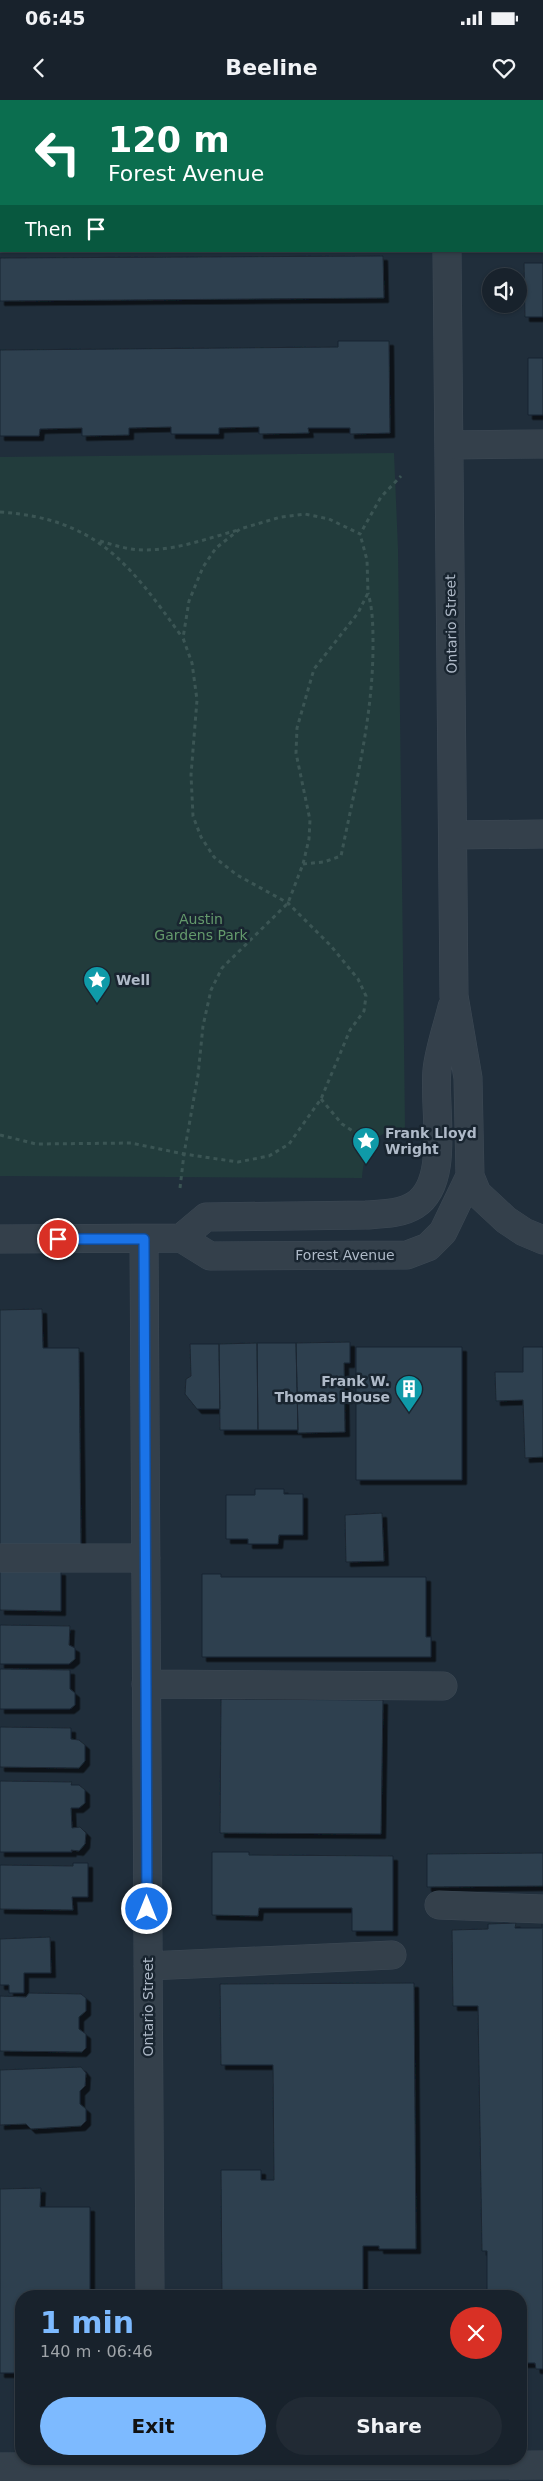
<!DOCTYPE html>
<meta charset="utf-8">
<style>
body{margin:0;font-family:"DejaVu Sans",sans-serif;background:#212a34;color:#f1f3f6;height:100vh;display:flex;flex-direction:column;font-size:19px;white-space:nowrap}
*{box-sizing:border-box;margin:0}
p{font-size:16px;color:#9fa4a9}
.icon{flex:none;width:28px;height:28px;fill:none;stroke:currentColor;stroke-width:2;stroke-linecap:round;stroke-linejoin:round}
.map{position:relative;flex:1;overflow:hidden}
.details{position:absolute;left:15px;top:2190px;width:512px;height:175px;display:flex;flex-direction:column;background:#18222c;border-radius:20px;box-shadow:0 1px 4px #0004,0 0 0 1px #363f48}
.details>*{flex:none}
.banner{position:absolute;left:0px;top:0px;width:544px;height:152px;box-shadow:0 1px 4px #0004,0 0 0 1px #363f48;background:#0b6e4f;color:#fff;overflow:hidden}
.controls{position:absolute;left:482px;top:168px;display:grid;gap:10px}
.controls a{display:grid;place-items:center;width:45px;height:45px;border-radius:50%;background:#18222c;box-shadow:0 1px 4px #0004,0 0 0 1px #363f48;font-size:25px}
.pin{position:absolute;display:grid;place-items:center;width:42px;height:42px;color:#fff;margin:-21px;border:2px solid #fff;border-radius:50%;box-shadow:0 1px 5px #0007}
.me{position:absolute;width:55px;margin:-28px;rotate:0deg;stroke-linejoin:round;filter:drop-shadow(0 0 4px #0008)}
.turn{display:flex;align-items:center;gap:18px;height:105px;padding:0 25px;font-size:22px}
.turn .icon{width:65px;height:65px;stroke-width:2.5}
.turn b{display:block;font-size:35px;line-height:42px}
.then{display:flex;align-items:center;height:48px;padding:0 25px;background:#0003;gap:10px;font-size:19px}
.round{display:grid;place-items:center;flex:none;width:52px;height:52px;border-radius:26px;background:#212a34}
.headline{display:flex;align-items:center;justify-content:space-between;height:85px;padding:0 25px}
h1{font-size:30px;font-weight:700;line-height:38px;color:#7dbaff}
.primary-button{display:flex;gap:10px;margin-top:auto;padding:10px 25px}
.primary-button a{flex:1;height:58px;border-radius:30px;background:#7dbaff;color:#111;font-size:20px;font-weight:700;line-height:58px;text-align:center}
.primary-button a+a{background:#212a34;color:#f1f3f6}
.status{display:flex;justify-content:space-between;align-items:center;height:35px;padding:0 25px;background:#18222c;direction:ltr}
.status svg{height:14px;fill:currentColor}
header{display:flex;justify-content:space-between;align-items:center;height:65px;padding:0 25px;background:#18222c;font-size:22px;font-weight:700}
.map>svg:first-child{display:block}
</style>
<div class="status"><b>06:45</b><svg viewBox="0 0 49 12"><path d="M0 12V9h3v3zM5 12V6h3v6zM10 12V3h3v9zM15 12V0h3v12zM26 1h20v11H26zM47 4h2v5h-2z"/></svg></div>
<header><svg class="icon" aria-label="back" viewBox="0 0 24 24"><path d="M15 5l-7 7 7 7"/></svg>Beeline<svg class="icon" aria-label="heart" viewBox="0 0 24 24"><path d="M12 20l-8-8c-3-5 5-10 8-4 3-6 11-1 8 4z"/></svg></header>
<div class="map">
<svg width="543" height="2381" viewBox="0 0 543 2381">
<defs>
<filter id="shadow"><feDropShadow dx="4.5" dy="4.5" stdDeviation="0" flood-color="#0009"/></filter>
</defs>
<rect width="100%" height="100%" fill="#202e3b"/>
<path fill="#223c3c" d="M394,353L398,449L405,1028C375,1029 364,1050 362,1078L0,1076V357Z"/>
<path fill="#2f4050" stroke="#1b2732" filter="url(#shadow)" d="M0,56H1L0,127Z
M383,156L384,198L0,201V158Z
M524,163H543V217H525Z
M338,241H389L390,333L350,334V328H308L309,333L259,334V327L219,328V334H171V327L129,328V335L82,336V328L40,329L39,336H0V250L338,247Z
M528,258H543V315H528Z
M42,1209L43,1248H79L81,1447L0,1448V1210Z
M350,1242V1263H344L345,1332L298,1333L296,1243Z
M257,1243L258,1330H220L219,1244Z
M257,1243H296L298,1330H258Z
M190,1244H219L220,1309H197L185,1294L186,1279L191,1276Z
M356,1247H462V1380H356Z
M523,1247H543V1357L525,1358L523,1300L496,1301L495,1272H523Z
M255,1389H284V1394H303V1435H279L278,1444H248V1439H226V1395H255Z
M382,1413L384,1461L346,1462L345,1415Z
M0,1470L61,1471V1511L0,1510Z
M202,1474H221V1477H426V1537H431V1557H202Z
M0,1525L70,1526L69,1545L75,1548V1559L69,1564H0Z
M0,1569L70,1570V1589L75,1593V1605L70,1609H0Z
M221,1599L383,1600L381,1734L220,1733Z
M0,1627L71,1628V1639L79,1640L85,1645V1661L79,1668L0,1667Z
M0,1681L72,1682L71,1685H79L85,1690V1703L79,1708H71L72,1728L80,1727L86,1733L85,1744L79,1751L71,1750L72,1752H0Z
M212,1752H249V1755L393,1756V1831H352V1808H259L258,1816L212,1815Z
M543,1753V1786L427,1787V1754Z
M73,1763H88V1797H72L73,1810L0,1809V1765L73,1766Z
M542,1821H543V2269H536L535,2263H521V2196H455V2191L487,2190V2151H482L478,1906H453L452,1830L488,1829V1824L516,1823L515,1828H542Z
M50,1837L51,1873H24V1893H9V1885H0V1839Z
M414,1883L416,2149H379V2146H363V2196H222L221,2070H261V2080H274L273,1965H221L220,1884Z
M29,1893L81,1894L86,1898V1911L79,1917V1929L86,1934V1948L82,1952L0,1951V1896L26,1897Z
M81,1967L86,1973L85,1986L80,1991V2004L86,2009V2021L81,2026L31,2029L26,2024L0,2025V1970Z
M41,2088L40,2107H90V2196H21V2273H0V2089Z"/>
<g fill="none" stroke-linecap="round" stroke-linejoin="round">
<defs>
<path id="minor" d="M445,0V1
M542,5H543
M0,9H1
M447,151L454,896L468,978L470,1076L477,1093L506,1120L524,1132L543,1140
M449,345L543,344
M453,735L543,734
M181,1138L206,1117L366,1115C382,1114 401,1114 415,1105C451,1082 433,1008 437,970C439,950 447,928 452,907
M0,1139L181,1138L210,1156L407,1155L428,1147L443,1132L470,1076
M144,1139L150,2196
M0,1458H146
M146,1584L443,1586
M439,1805L543,1809
M148,1866L392,1855
M0,2367L543,2365"/>
</defs>
<use href="#minor" stroke="#3d4955" stroke-width="29"/>
<path stroke="#3b5554" stroke-width="3" stroke-dasharray="4 4" stroke-linecap="butt" d="M0,412C97,419 129,463 182,537
M100,441C110,444 120,447 131,449C165,454 206,439 238,430
M303,764L324,762L341,756C355,687 373,617 373,546C373,528 373,510 368,493
M321,999L342,1024L373,1044
M0,1035L36,1044L131,1043L184,1054L198,975L203,926L211,890L222,868L288,803L303,764L309,739L310,720L296,653L297,628L314,569L358,513L368,493L367,460L360,434
M180,1088L184,1054L238,1062L269,1056L289,1044L321,999L350,930L364,911L366,896L358,879L331,846L288,803L237,775L214,757L201,737L193,716L191,675L197,600L192,563L183,538L189,501L203,467L216,448L240,429L281,417L305,414L329,419L360,434L381,397L401,376"/>
<use href="#minor" stroke="#34404b" stroke-width="28"/>
</g>
<g fill="none" stroke-linecap="round" stroke-linejoin="round">
<defs>
<path id="route" d="M58,1139H144L147,1809"/>
</defs>
<use href="#route" stroke="#114b97" stroke-width="12"/>
<use href="#route" stroke="#1a73e8" stroke-width="9"/>
</g>
<defs>
<symbol id="sight-pin" viewBox="-11 -11 22 30"><path d="M0 17L-7.5 6A9.5 9.5 0 1 1 7.5 6Z" fill="#0f9aa8" stroke="#192530"/><path d="M0-6L1.8-2.2L6-1.7L2.9 1.2L3.7 5.4L0 3.3L-3.7 5.4L-2.9 1.2L-6-1.7L-1.8-2.2Z" fill="#fff"/></symbol>
<symbol id="building-pin" viewBox="-11 -11 22 30"><path d="M0 17L-7.5 6A9.5 9.5 0 1 1 7.5 6Z" fill="#0f9aa8" stroke="#192530"/><path d="M-4-6H4V6H1V3H-1V6H-4ZM-2.5-4.3h1.7v1.8h-1.7ZM.8-4.3h1.7v1.8H.8ZM-2.5-1h1.7V.8h-1.7ZM.8-1h1.7V.8H.8Z" fill="#fff"/></symbol>
</defs>
<g fill-rule="evenodd">
<use href="#sight-pin" x="81" y="864" width="32" height="43"/>
<use href="#sight-pin" x="350" y="1025" width="32" height="43"/>
<use href="#building-pin" x="393" y="1273" width="32" height="43"/>
</g>
<g text-anchor="middle" stroke-width="5" stroke-linejoin="round" paint-order="stroke">
<g font-size="14" fill="#afbac8" stroke="#192530">
<text transform="translate(451 524) rotate(-91)" y="5">Ontario Street</text>
<text x="345" y="1160">Forest Avenue</text>
<text transform="translate(148 1907) rotate(-90)" y="5">Ontario Street</text>
</g>
<g font-size="14" fill="#649a6c" stroke="#192530">
<text x="201" y="824">Austin<tspan x="201" dy="16">Gardens Park</tspan></text>
</g>
<g font-size="14" font-weight="bold" fill="#afbac8" stroke="#192530" text-anchor="start">
<text x="116" y="885">Well</text>
<text x="385" y="1038">Frank Lloyd<tspan x="385" dy="16">Wright</tspan></text>
<text x="390" y="1286" text-anchor="end">Frank W.<tspan x="390" dy="16">Thomas House</tspan></text>
</g>
</g>
</svg>
<div class="controls">
<a><svg class="icon" aria-label="sound" viewBox="0 0 24 24"><path d="M4 9h4l5-4v14l-5-4H4zM17 9q2 3 0 6"/></svg></a>
</div>
<div class="pin" style="left:58px;top:1139px;background:#d93025"><svg class="icon" aria-label="arrive" viewBox="0 0 24 24"><path d="M6 21V4h12l-3 4 3 4H6"/></svg></div>
<svg class="me" style="left:147px;top:1809px" viewBox="-20 -20 40 40"><circle r="17" fill="#1a73e8" stroke="#fff" stroke-width="3"/><path d="M0-11L8 9 0 5-8 9z" fill="#fff"/></svg>
<div class="banner">
<div class="turn"><svg class="icon" aria-label="left" viewBox="0 0 24 24"><path d="M17 20v-9H6M10 6l-5 5 5 5"/></svg><div><b>120 m</b>Forest Avenue</div></div>
<div class="then">Then<svg class="icon" aria-label="arrive" viewBox="0 0 24 24"><path d="M6 21V4h12l-3 4 3 4H6"/></svg></div>
</div>
<section class="details">
<div class="headline"><div><h1>1 min</h1><p>140 m · 06:46</p></div><a class="round" style="background:#d93025;color:#fff"><svg class="icon" aria-label="close" viewBox="0 0 24 24"><path d="M6 6l12 12M18 6L6 18"/></svg></a></div>
<div class="primary-button"><a>Exit</a><a>Share</a></div>
</section>
</div>
